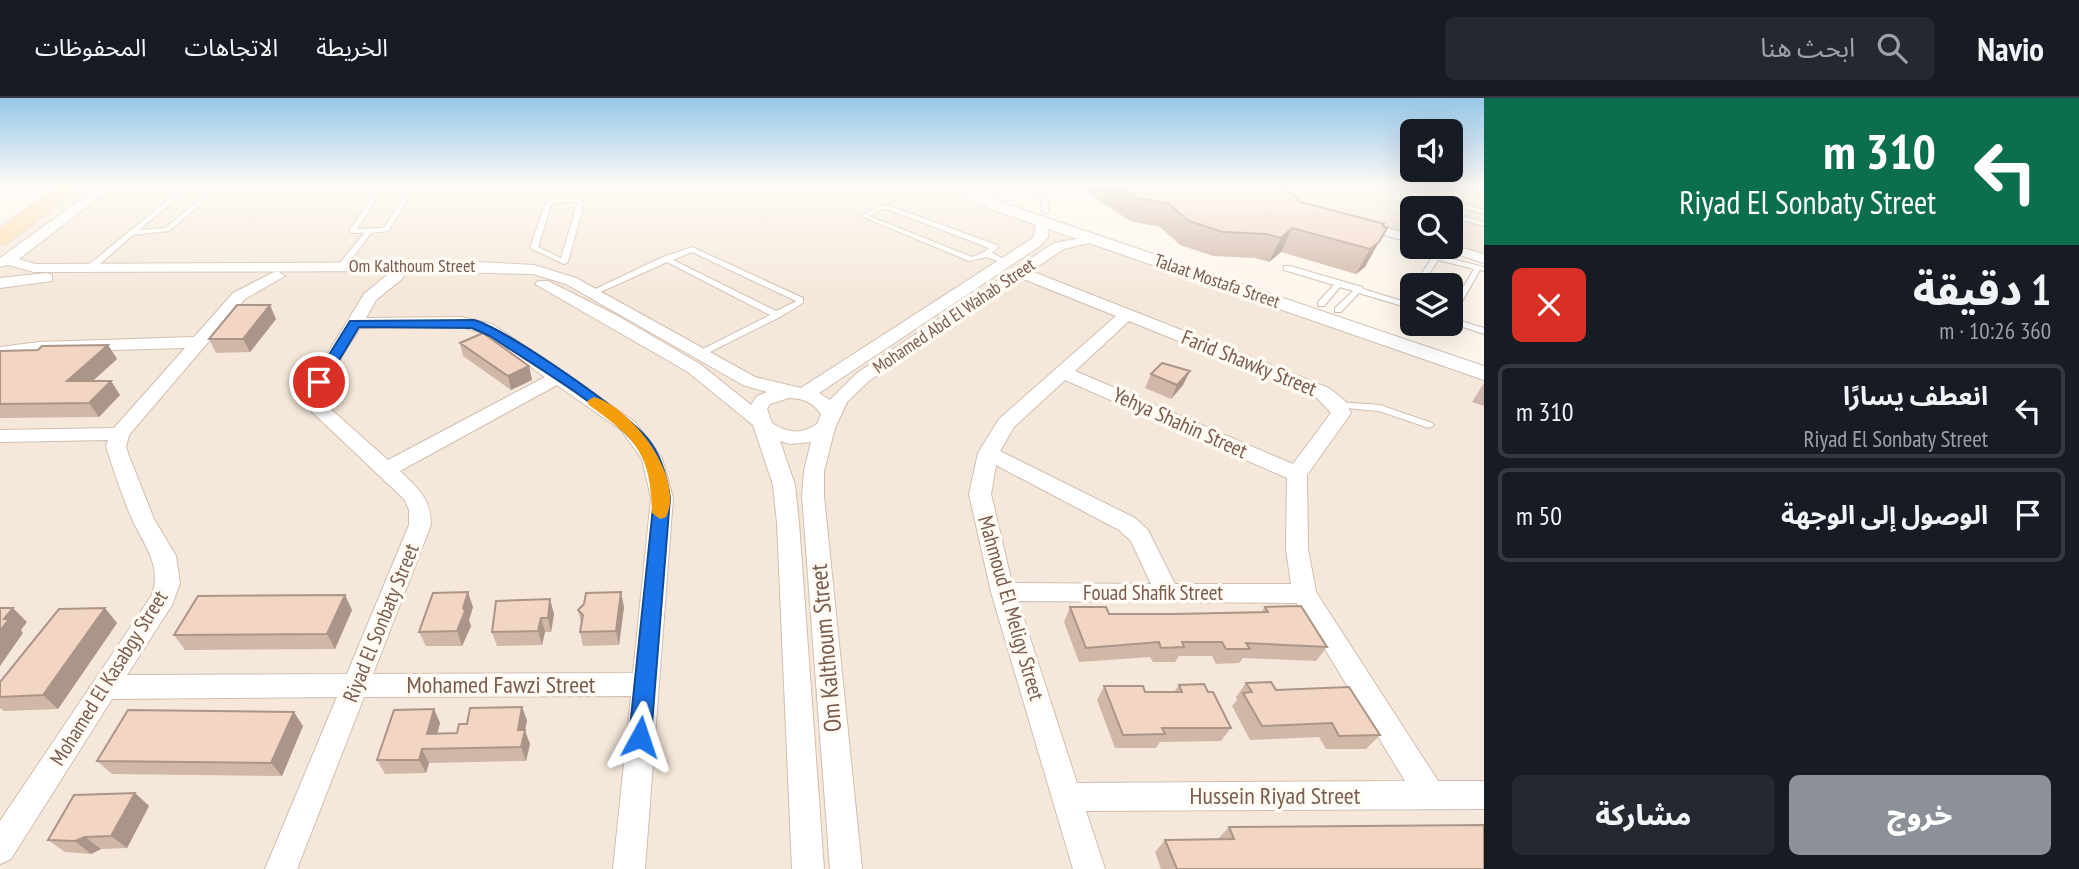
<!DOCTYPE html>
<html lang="ar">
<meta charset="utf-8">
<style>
body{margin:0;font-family:"PT Sans Narrow","Noto Sans Arabic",sans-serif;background:#242831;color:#f1f3f6;direction:rtl;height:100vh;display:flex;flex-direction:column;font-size:26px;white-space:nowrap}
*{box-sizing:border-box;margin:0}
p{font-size:23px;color:#9ea1a6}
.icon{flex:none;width:38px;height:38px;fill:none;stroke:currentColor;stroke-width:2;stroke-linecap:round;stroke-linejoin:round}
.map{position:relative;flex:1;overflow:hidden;direction:ltr}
.panel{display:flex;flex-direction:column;background:#171b24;width:595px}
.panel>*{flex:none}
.guide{background:#0b6e4f;color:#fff;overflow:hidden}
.controls{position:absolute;left:1400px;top:21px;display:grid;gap:14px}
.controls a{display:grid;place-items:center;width:63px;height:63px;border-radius:10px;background:#171b24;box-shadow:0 7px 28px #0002;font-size:35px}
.pin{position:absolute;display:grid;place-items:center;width:60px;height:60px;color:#fff;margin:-30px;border:4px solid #fff;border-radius:50%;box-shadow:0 2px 7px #0007}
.me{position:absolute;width:77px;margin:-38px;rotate:5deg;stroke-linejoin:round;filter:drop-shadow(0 0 5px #0008)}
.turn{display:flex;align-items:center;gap:24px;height:147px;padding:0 28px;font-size:32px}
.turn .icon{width:91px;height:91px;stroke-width:2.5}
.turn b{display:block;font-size:49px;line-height:60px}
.round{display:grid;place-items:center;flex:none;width:74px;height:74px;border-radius:10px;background:#242831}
.head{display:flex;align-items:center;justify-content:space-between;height:119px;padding:0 28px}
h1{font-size:42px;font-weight:800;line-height:52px}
.action{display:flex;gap:14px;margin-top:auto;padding:14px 28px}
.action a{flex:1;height:80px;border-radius:10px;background:#8c9099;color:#fff;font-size:28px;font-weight:800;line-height:80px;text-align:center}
.action a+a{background:#242831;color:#f1f3f6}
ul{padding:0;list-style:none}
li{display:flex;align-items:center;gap:21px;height:94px;margin:0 14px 10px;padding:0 14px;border:4px solid #363941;border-radius:10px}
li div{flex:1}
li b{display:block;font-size:26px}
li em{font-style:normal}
header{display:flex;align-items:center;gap:42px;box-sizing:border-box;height:98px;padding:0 35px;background:#171b24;border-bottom:2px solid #363941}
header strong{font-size:33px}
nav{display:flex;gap:38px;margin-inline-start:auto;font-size:24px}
.search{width:490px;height:63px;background:#242831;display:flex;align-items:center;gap:18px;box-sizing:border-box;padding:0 24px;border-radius:10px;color:#9ea1a6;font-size:26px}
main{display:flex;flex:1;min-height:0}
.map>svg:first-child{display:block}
</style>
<header>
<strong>Navio</strong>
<div class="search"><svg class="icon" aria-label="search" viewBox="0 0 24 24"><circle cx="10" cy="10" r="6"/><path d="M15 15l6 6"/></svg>ابحث هنا</div>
<nav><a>الخريطة</a><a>الاتجاهات</a><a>المحفوظات</a></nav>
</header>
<main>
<section class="panel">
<div class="guide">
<div class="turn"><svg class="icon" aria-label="left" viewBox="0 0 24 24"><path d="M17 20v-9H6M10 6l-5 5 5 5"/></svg><div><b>310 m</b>Riyad El Sonbaty Street</div></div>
</div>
<div class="head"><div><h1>1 دقيقة</h1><p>360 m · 10:26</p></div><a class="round" style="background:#d93025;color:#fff"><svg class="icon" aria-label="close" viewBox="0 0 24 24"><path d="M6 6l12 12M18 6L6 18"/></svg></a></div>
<ul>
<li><svg class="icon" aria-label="left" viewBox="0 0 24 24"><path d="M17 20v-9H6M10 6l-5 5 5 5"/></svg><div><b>انعطف يسارًا</b><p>Riyad El Sonbaty Street</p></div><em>310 m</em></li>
<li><svg class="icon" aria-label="arrive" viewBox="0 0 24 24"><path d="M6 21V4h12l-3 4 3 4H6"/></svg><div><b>الوصول إلى الوجهة</b></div><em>50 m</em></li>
</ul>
<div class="action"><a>خروج</a><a>مشاركة</a></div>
</section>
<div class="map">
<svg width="1484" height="771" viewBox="0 0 1484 771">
<rect width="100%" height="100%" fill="#fdf6ec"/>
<path fill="#f5e8da" d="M58,87H959L980,101L1484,270V771H0V126Z
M1234,87H1484V157L1451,147V110H1412V137Z"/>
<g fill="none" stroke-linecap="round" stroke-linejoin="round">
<defs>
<path id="service" d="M999,87C1008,87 1043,94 1047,103C1049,105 1048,111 1048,114L1045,116L1042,114V104L1040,101Z
M388,88L411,90L414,92L388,133L371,135L345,170H339V166L364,135H352L349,133L377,92ZM388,92L407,94L384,130L357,131L381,94Z
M1406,91L1484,112V116L1406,95H1403L1398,99L1429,110H1420L1391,100L1399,92Z
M180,92H212L215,94L169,133L133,137L93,172H87V168ZM182,96H206L165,130L139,132Z
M555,100H575L584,105L568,164L564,166L530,150L545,106ZM556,104H574L577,106L561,160L538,149L551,107Z
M879,108H890L997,147L998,149L992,155L1010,164L1006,166L987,159L969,163L861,118ZM882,111H887L989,150L984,154L972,159L869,118Z
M1451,115L1484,124V128L1451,119Z
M692,149L803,200V205L780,219L700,259L697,258V254L770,217L667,164L596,196H593L589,194L663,159ZM692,154L796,203L795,204L776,213L673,162Z
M1439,149H1446L1440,158L1484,169V173L1480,172L1455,216L1451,218V210L1474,171L1438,162L1422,187H1414Z
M1284,168H1290L1362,189L1363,191L1412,206V211L1359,195L1341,214H1335V210L1353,193L1340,189L1324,208H1318V204L1334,187L1284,172Z
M1451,220L1484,230V236L1451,225Z
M1338,304L1380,307L1432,325L1434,327L1429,330L1379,313L1335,309L1333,307L1335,305Z"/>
<path id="minor" d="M101,87H115L19,161L35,166L479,164L534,167L576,180L755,279L801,290L1030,142L1034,138L1037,120H1047L1048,139L1040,148L819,295L830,302L857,275L1054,145L1097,137V143L1064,151L1031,173L1329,290L1345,303L1351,315L1307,377L1308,451L1316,494L1438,683H1484V711L1086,713L1105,771H1073L991,494L969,396L978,355L999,321L1116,218L1021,180L869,283L847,304L835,330L824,373V398L862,771H830L802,398L804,373L811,344L790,346L780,343L795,387L799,425L824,771H792L777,425L773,387L753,327L688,274L535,186L538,183H548L616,217L700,266L751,307L757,298L767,294L743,287L566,186L533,176L407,173L402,181L376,202L366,220L461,219L492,226L635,324L662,360L673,400L645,771H613L631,598L364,599L297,771H265L337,599L112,601L11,761L0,766V723L152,497C162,467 144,447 132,421C122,398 114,373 106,349L108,342L0,344V332L114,330L185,250L39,254L0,259V249L39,244L194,239L233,195L272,175L277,173L285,178L245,201L129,337L126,349L129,358L154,421L176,458L180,485L172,507L127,577L347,576L409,427V412L405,402L311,313L306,301L310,284L364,196L392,173L34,174L8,167L0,169V160ZM1129,223L1315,298L1331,315L1293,366L1075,273ZM461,229L480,234L545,279L388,362L326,307C319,287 350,247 360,230ZM1065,282L1287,380L1286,451L1291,486H1175L1148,432L1135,420L1000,353L1014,329ZM557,287L621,332L642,361L651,400L633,575L373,576L431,427C431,401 418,390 400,373ZM789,300C802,300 813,304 821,316L817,326C801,337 788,335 772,325L767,311L770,306ZM996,367L1119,432L1131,443L1151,486L1012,485L991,396ZM1018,503L1297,505L1405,683L1077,685Z
M1358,121L1412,137V145L1353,128V122Z
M1451,147L1484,156V165L1434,149Z
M47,175L52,177V183L0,190V180Z"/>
<path id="tertiary" d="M4,87H23L0,101V89Z
M944,87H965L1000,104L1484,268V282L988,110Z"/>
<path id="primary" d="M60,87H83L8,145L0,147V130Z"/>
</defs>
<use href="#service" stroke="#d1beb0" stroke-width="2"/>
<use href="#minor" stroke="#d1beb0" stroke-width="2"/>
<use href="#tertiary" stroke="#d1beb0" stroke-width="2"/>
<use href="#primary" stroke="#dad1cd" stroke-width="2"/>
<use href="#service" fill="#fff" fill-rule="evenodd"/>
<use href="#minor" fill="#fff" fill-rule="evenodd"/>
<use href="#tertiary" fill="#fff" fill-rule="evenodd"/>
<use href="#primary" fill="#fbd9a5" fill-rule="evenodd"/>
</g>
<path fill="#d1b7a8" d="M1077,87H1279L1301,104L1384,126L1365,169L1356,176L1281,154L1269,164L1255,160L1213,158L1180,147L1160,129L1130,123Z
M276,221L250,254L216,255L209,241Z
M460,245L529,268L532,282L511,292L463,258Z
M108,247L117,261L93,283H111L120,297L99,319L0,320V253L38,252Z
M1151,276L1183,287L1171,301L1145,290Z
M1484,285V308L1472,304Z
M473,509L469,522L471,528L462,548H426L419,534Z
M624,509L619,547L583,548L580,534L581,525L578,512Z
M1070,509L1109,516H1174L1261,514L1265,509L1327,549L1316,563L1243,560L1239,565L1216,566L1212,558H1179L1175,564H1153L1150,559L1079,564L1064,524Z
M352,512L335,551L185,552L174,537Z
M554,516L551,534H545L542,547L497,548L492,534Z
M117,525L58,611L4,613L0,610V584Z
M1246,585L1276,592L1380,637L1366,651H1326L1319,639L1250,642L1232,608L1237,602L1236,599Z
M1179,587L1208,594L1231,630L1221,643L1160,644L1156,650H1115L1097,602L1104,588L1145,594H1174Z
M434,611L440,625L437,636L457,635L527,622L525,633L530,646L526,663L429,665L426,675L385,676L377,662Z
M303,628L282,678L112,676L97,663Z
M135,695L149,708L127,750L101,751L91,756L65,754L48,742Z
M1229,729L1484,771H1161L1155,754L1165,742H1217Z"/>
<path fill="#aa9588" d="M1292,130L1281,154L1269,164L1281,140Z
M1379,144L1365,169L1356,176L1370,151Z
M270,207L276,221L250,254L243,241Z
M108,247L117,261L77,297L67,283Z
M529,268L532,282L511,292L508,278Z
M1190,273L1183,287L1171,301L1177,287Z
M111,283L120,297L99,319L89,305Z
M468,494L473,509L469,522L471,528L462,548L457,533Z
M621,494L624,509L619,547L616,533Z
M345,497L352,512L335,551L327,536Z
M550,501L554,516L551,534L548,520Z
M13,510L27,524L21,532L23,535L0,568V533L4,521Z
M105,510L117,525L58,611L43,597Z
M541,520L545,534L542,547L538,533Z
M522,609L527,622L525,633L530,646L526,663L521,649L518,632Z
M434,611L440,625L434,649L427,636Z
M294,614L303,628L282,678L271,665Z
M422,651L429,665L426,675L419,662Z
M135,695L149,708L127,750L111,738Z
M85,739L101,751L91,756L75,743Z"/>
<path fill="#f3d5c3" stroke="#aa9588" stroke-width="2" d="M1118,87H1279L1284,89L1301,104L1384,126L1383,128L1387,130L1379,144L1370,151L1292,130L1281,140L1266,136L1223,134L1189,123L1169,106L1138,100Z
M237,207H270L243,241H209Z
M483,235L529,268L508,278L460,245Z
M108,247L67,283H111L89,305L0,306V253L38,252L42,248Z
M1162,265L1190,273L1177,287L1151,276Z
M468,494L463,510L465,513L457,533L419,534L433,495Z
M621,494L616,533L580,534L583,517L578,512L584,506L586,495Z
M345,497L327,536L174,537L198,498Z
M550,501L548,520H541L538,533L492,534L496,503Z
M1301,508L1327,549L1246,545L1250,551H1226L1222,544H1182L1184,549L1161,550L1159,544L1086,550L1070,509H1106L1109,516H1174L1268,514L1265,509Z
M0,510H13L4,521H9L0,533Z
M105,510L43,597L0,599V584L59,511Z
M1271,584L1276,592L1349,589L1380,637L1339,638L1332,625L1262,628L1243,595L1252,594L1246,585Z
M1204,586L1208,594H1213L1231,630H1162L1165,636L1123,637L1104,588H1143L1145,594H1182L1179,587Z
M522,609L518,632H525L521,649L422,651L419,662H377L394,612L434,611L427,636L457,635L459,626H467L470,610Z
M128,612L294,614L271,665L97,663Z
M135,695L111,738L85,739L75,743L48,742L74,697Z
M1484,727V771H1177L1165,742L1234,741L1229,729Z"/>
<linearGradient id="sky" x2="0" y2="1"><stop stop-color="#97c7e8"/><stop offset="0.45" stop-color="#fefbf6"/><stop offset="1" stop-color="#fefbf6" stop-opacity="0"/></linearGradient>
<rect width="1484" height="195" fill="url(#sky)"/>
<path fill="#1a73e8" stroke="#114b97" stroke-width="2" d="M474,222C506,231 626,314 647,340C661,356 667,380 670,400L651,639L648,646L640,649L633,646L629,639L654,400C652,381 647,359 634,344C599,304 534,268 490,238L472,230L359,229L324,287L312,284L350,223Z"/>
<path fill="#f59e0b" d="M594,299C631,309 686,380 666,419L660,421L652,415C651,355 636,341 589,307L587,303Z"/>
<g text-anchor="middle" stroke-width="7" stroke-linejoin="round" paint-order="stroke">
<g font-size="18" fill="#7a5c4d" stroke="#fffaf3">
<text x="412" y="174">Om Kalthoum Street</text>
<text transform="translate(1217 183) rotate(19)" y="6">Talaat Mostafa Street</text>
<text transform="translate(954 218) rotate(-34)" y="6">Mohamed Abd El Wahab Street</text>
</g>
<g font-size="21" fill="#7a5c4d" stroke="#fffaf3">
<text transform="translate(1249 265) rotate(22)" y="7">Farid Shawky Street</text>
<text transform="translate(1180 325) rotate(24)" y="7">Yehya Shahin Street</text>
<text x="1153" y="502">Fouad Shafik Street</text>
<text transform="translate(1011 510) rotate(74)" y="7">Mahmoud El Meligy Street</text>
<text transform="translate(381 525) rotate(-68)" y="7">Riyad El Sonbaty Street</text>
<text transform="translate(109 580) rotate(-58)" y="7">Mohamed El Kasabgy Street</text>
</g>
<g font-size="24" fill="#7a5c4d" stroke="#fffaf3">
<text transform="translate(826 550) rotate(-95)" y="8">Om Kalthoum Street</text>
<text x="501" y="595">Mohamed Fawzi Street</text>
<text x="1275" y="706">Hussein Riyad Street</text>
</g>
</g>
</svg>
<div class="controls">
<a><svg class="icon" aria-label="sound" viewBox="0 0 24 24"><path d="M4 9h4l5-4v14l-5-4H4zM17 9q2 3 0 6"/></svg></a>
<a><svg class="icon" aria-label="search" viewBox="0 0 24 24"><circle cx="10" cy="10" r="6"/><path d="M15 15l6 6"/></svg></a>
<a><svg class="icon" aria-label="layers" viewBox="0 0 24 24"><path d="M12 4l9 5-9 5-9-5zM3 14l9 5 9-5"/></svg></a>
</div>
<div class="pin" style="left:319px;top:284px;background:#d93025"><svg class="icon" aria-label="arrive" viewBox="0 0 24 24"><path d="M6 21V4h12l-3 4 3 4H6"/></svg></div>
<svg class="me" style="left:640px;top:639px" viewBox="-20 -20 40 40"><path d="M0-17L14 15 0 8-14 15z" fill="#1a73e8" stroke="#fff" stroke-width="4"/></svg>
</div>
</main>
